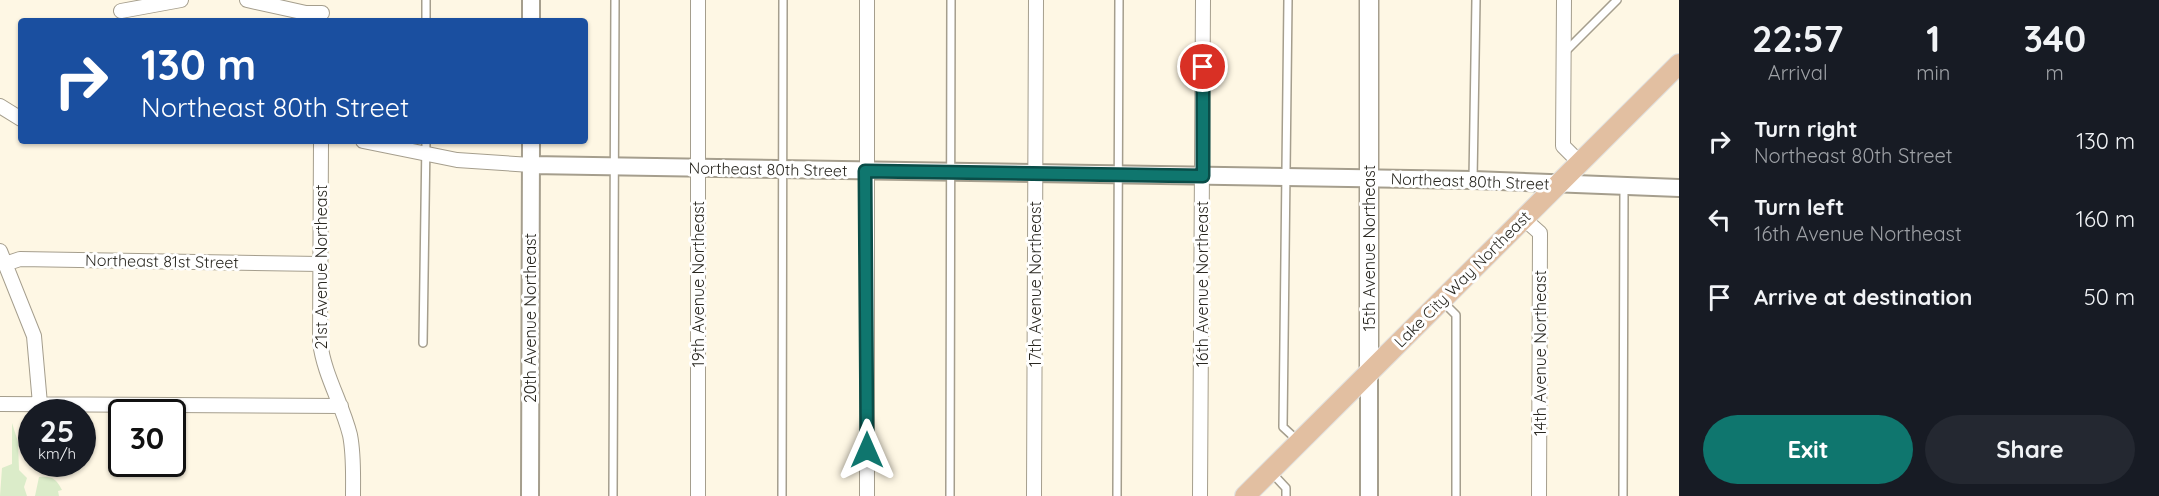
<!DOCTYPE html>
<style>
:root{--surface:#171b24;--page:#242831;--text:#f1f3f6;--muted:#9ea1a6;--accent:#0f766e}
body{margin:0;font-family:Quicksand,sans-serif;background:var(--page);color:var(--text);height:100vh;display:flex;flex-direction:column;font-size:22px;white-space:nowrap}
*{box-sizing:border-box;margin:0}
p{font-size:20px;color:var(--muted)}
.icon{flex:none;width:33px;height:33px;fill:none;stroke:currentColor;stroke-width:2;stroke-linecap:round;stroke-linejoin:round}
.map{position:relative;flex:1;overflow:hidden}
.details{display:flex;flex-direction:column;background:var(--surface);width:480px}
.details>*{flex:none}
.top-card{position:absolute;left:18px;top:18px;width:570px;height:126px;border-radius:6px;box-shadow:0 2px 4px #0004;background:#1a4fa0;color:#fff;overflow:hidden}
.speed{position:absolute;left:18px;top:399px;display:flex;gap:12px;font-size:30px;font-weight:700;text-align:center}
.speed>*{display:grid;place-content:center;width:78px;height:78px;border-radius:50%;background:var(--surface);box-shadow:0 2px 4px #0004;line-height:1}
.speed small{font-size:15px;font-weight:400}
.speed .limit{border:3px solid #111;border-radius:9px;background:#fff;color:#111}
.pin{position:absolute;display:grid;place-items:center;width:51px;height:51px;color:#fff;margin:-26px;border:3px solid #fff;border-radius:50%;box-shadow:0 2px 6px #0007}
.me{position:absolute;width:66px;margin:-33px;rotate:0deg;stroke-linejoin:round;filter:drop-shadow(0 0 4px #0008)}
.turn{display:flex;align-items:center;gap:21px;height:126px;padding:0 24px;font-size:27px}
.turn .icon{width:78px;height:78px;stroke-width:2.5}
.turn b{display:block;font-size:42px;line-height:51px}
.eta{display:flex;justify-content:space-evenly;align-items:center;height:102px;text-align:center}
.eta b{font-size:36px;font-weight:700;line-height:42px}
.button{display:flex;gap:12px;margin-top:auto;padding:12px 24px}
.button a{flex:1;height:69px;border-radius:36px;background:var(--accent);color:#fff;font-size:24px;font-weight:700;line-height:69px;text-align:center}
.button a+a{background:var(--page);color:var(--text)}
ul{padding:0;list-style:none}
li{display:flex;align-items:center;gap:18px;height:78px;padding:0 24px}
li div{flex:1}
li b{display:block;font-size:22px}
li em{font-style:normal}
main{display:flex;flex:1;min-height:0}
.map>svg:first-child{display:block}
</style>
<main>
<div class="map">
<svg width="1679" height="496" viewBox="0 0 1679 496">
<rect width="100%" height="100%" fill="#fef7e4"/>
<path fill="#dbecc9" d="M 12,423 L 18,442 L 19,470 L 27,478 L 24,487 L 27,496 L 0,496 L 2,468 L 12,464 Z
M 39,477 C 53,476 56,479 62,490 L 58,491 L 59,496 L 35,496 Z"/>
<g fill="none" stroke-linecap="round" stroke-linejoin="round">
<g stroke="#a59e8d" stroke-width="10">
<path id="service" d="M 1288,0 L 1283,427 L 1297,440
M 426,21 L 426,0
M 1565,52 L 1617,0
M 1473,180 L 1476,0
M 1443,302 L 1456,315 L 1456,496
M 423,343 L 426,141
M 1271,472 L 1286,488 L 1286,496
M 613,496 L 615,0
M 782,496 L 783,0
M 950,496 L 951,0
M 1117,496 L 1119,0
M 1623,496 L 1624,187"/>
</g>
<g stroke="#a59e8d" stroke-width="16">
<path id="minor" d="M 247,0 L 306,13 L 322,13
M 867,0 L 867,496
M 1564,0 L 1563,146 L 1579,162
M 121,11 L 181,0
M 0,106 L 21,119
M 321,141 L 320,342 C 324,375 342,403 350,435 C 354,455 353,476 353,496
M 363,141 L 457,160 L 531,165
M 1523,218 L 1540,233 L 1539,496
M 0,251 L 34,336 L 40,404
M 5,264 L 20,259 L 320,264
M 0,404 L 341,406
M 698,496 L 698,0
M 1034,496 L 1036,0
M 1200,496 L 1203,0"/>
</g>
<g stroke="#a59e8d" stroke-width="20">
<path id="tertiary" d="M 531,21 L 531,0
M 531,165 L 1473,180 L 1679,188
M 530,496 L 531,141
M 1369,496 L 1369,372"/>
</g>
<g stroke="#a59e8d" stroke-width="21">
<path id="secondary" d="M 1369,0 L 1369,372"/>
</g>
<g stroke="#e1e1e0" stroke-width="22">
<path id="primary" d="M 1245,496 L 1679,64"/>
</g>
<use href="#service" stroke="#fff" stroke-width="7"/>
<use href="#minor" stroke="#fff" stroke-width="14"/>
<use href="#tertiary" stroke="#fff" stroke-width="16"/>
<use href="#secondary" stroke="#fff" stroke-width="18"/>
<use href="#primary" stroke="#e2bfa1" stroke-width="20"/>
</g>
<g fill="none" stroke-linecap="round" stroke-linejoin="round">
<g stroke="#0a4d48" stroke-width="15">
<path id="route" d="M 867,450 L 865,171 L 1203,176 L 1203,67"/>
</g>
<use href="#route" stroke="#0f766e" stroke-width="10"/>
</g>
<g text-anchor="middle" stroke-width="6" stroke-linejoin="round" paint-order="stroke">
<g font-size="16" fill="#292720" stroke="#fff">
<text transform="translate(768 169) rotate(1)" y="6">Northeast 80th Street</text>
<text transform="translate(1470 181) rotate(2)" y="6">Northeast 80th Street</text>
<text transform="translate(1369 248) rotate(-90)" y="6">15th Avenue Northeast</text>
<text transform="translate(162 261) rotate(1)" y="6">Northeast 81st Street</text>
<text transform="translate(321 267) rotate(-90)" y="6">21st Avenue Northeast</text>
<text transform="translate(1462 279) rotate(-45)" y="6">Lake City Way Northeast</text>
<text transform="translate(698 284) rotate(-90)" y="6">19th Avenue Northeast</text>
<text transform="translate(1035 284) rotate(-90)" y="6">17th Avenue Northeast</text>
<text transform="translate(1202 284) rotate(-90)" y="6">16th Avenue Northeast</text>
<text transform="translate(530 318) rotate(-90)" y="6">20th Avenue Northeast</text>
<text transform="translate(1540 353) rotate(-90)" y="6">14th Avenue Northeast</text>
</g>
</g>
</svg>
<div class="speed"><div>25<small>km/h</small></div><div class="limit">30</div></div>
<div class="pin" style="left:1203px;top:67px;background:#d93025"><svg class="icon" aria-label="arrive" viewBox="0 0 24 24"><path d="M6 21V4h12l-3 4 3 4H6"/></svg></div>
<svg class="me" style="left:867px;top:450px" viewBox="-20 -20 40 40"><path d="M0-17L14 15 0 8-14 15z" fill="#0f766e" stroke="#fff" stroke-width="4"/></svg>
<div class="top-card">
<div class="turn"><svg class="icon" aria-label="right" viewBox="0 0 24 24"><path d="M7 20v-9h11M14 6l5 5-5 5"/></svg><div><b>130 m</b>Northeast 80th Street</div></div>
</div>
</div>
<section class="details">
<div class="eta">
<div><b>22:57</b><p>Arrival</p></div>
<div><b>1</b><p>min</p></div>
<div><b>340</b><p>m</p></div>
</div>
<ul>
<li><svg class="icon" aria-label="right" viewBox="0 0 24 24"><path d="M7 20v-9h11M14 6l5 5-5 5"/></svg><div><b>Turn right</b><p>Northeast 80th Street</p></div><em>130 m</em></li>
<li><svg class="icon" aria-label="left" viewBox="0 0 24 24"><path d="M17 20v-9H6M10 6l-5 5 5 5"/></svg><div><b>Turn left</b><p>16th Avenue Northeast</p></div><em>160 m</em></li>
<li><svg class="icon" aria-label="arrive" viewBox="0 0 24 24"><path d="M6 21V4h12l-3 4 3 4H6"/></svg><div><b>Arrive at destination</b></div><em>50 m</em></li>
</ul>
<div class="button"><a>Exit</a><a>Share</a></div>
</section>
</main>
